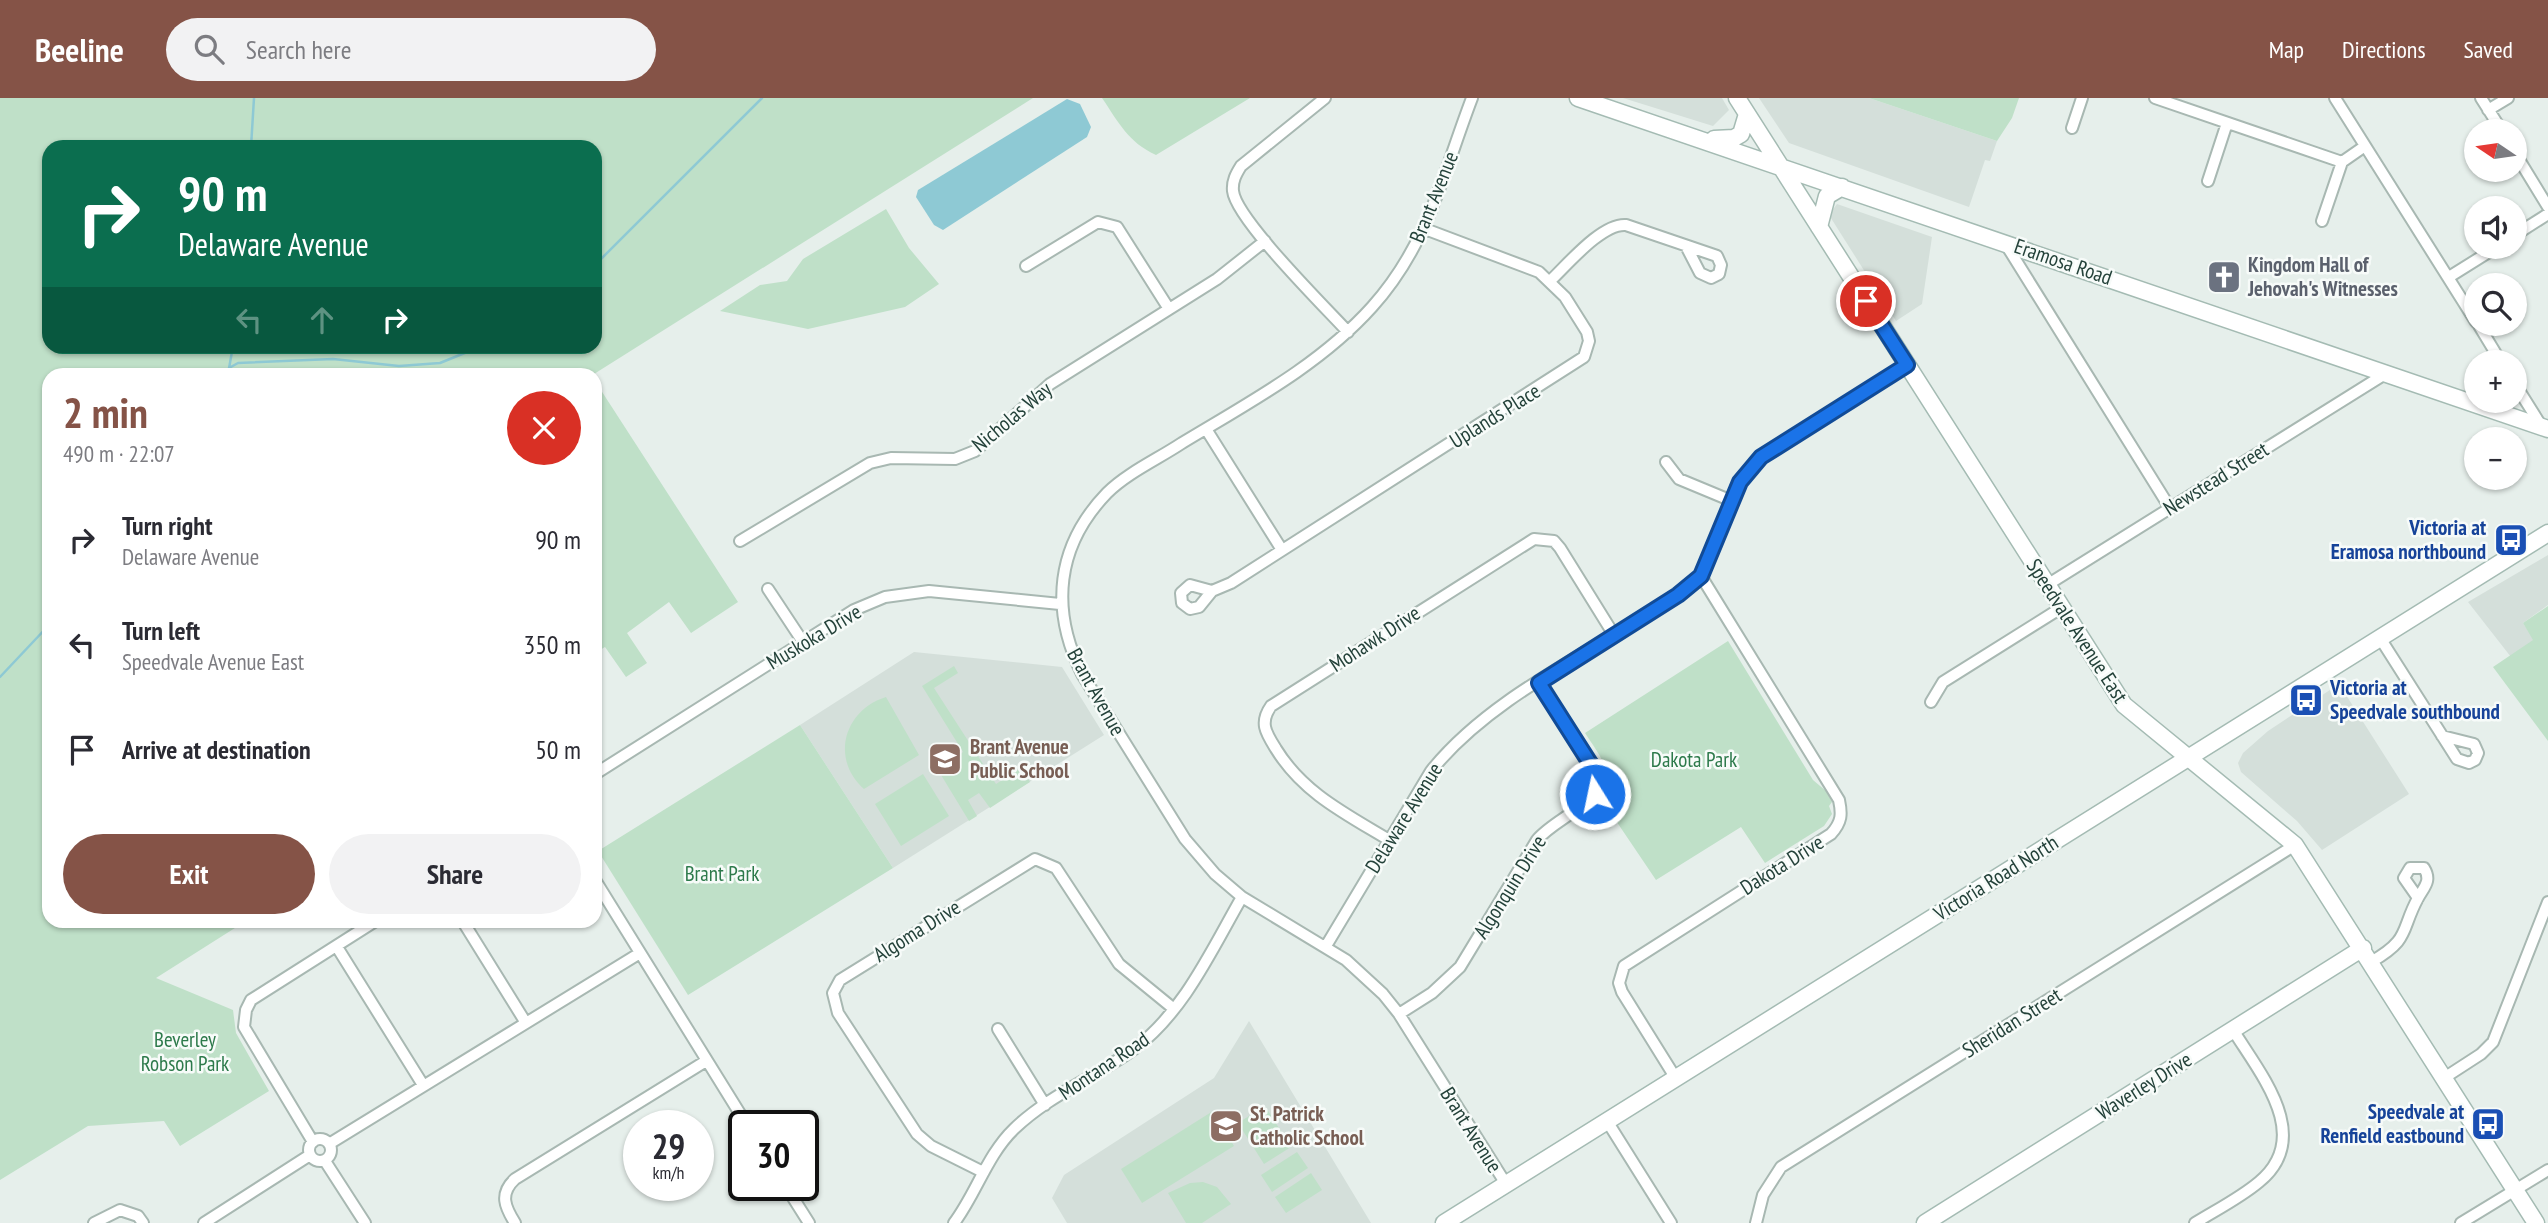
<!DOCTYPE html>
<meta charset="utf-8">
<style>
:root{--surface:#fff;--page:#f2f2f3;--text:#2b2b33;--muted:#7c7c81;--accent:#855347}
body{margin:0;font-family:"PT Sans Narrow",sans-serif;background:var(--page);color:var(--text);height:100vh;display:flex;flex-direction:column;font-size:26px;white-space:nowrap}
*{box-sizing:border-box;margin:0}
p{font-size:23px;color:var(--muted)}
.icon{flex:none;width:38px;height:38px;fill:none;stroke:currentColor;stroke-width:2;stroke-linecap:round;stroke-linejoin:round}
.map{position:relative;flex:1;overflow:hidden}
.side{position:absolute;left:42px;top:270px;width:560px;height:560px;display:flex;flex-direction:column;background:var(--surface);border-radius:21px;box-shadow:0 2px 5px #0004}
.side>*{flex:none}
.top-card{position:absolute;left:42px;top:42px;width:560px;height:214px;border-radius:21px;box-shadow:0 2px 5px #0004;background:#0b6e4f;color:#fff;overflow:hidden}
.needle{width:46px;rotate:283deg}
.fabs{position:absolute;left:2464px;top:21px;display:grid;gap:14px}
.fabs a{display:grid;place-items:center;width:63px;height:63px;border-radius:50%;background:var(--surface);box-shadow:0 2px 5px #0004;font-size:35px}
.speed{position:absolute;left:623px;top:1012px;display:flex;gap:14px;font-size:35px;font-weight:700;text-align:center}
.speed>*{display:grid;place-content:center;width:91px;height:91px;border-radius:50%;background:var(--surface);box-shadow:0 2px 5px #0004;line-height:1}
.speed small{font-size:18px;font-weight:400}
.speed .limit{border:4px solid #111;border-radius:10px;background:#fff;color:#111}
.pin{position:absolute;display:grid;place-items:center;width:60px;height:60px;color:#fff;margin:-30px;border:4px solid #fff;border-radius:50%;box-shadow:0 2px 7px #0007}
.me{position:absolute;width:77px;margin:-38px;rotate:350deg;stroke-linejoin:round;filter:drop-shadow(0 0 5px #0008)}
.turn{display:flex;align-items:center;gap:24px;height:147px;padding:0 21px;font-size:32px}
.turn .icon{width:91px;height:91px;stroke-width:2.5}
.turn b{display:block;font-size:49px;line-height:60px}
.lanes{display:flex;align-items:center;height:66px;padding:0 21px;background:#0003;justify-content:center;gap:35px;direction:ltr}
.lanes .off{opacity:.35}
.round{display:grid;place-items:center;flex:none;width:74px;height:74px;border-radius:37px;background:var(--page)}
.overview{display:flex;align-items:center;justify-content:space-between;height:119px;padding:0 21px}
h1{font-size:42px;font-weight:600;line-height:52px;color:var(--accent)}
.action{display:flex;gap:14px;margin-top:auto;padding:14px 21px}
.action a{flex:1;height:80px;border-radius:42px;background:var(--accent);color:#fff;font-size:28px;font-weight:600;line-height:80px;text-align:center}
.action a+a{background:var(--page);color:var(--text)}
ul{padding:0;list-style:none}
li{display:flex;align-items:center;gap:21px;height:105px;padding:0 21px}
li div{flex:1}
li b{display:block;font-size:26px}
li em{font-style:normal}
header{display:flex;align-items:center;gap:42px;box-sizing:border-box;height:98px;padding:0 35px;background:var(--accent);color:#fff}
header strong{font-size:33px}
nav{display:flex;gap:38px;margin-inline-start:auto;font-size:24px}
.search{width:490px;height:63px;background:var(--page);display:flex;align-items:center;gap:18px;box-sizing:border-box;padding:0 24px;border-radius:38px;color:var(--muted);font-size:26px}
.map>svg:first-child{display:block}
</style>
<header>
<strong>Beeline</strong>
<div class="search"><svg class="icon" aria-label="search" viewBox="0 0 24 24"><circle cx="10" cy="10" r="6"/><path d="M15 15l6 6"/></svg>Search here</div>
<nav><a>Map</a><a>Directions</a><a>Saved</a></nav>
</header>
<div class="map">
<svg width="2548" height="1125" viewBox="0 0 2548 1125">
<rect width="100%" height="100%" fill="#e6efeb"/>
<path fill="#d4dfda" d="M 1623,0 L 1722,0 L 1729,12 L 1713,28 Z
M 1759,0 L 1869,0 L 1997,43 L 1990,63 L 1985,62 L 1969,109 L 1789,45 Z
M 1837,106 L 1932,139 L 1922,206 L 1896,223 L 1829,117 Z
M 2548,457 L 2548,507 L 2523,525 L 2534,542 L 2511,559 L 2468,504 Z
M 914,554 L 1062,569 L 1104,637 L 893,770 L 800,627 Z
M 2339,586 L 2409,696 L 2322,752 L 2297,723 L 2241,674 L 2238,665 L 2243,655 L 2268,633 Z
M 1249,923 L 1371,1125 L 1067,1125 L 1052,1100 L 1064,1077 L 1214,980 Z"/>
<path fill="#bfe0c8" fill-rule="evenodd" d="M 0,0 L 1033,0 L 594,276 L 49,276 L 49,822 L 246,823 L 156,880 L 233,912 L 236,935 L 269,993 L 180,1048 L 164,1023 L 88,1028 L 0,1082 ZM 49,49 L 595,49 L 595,248 L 49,248 Z
M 1102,0 L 1250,0 L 1156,57 C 1128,44 1119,25 1102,0 Z
M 1869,0 L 2019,0 L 2012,20 L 1997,43 Z
M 886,111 L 909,150 L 939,186 L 905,209 L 808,231 L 720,213 L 760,187 L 787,183 L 803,161 Z
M 595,283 L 738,504 L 691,535 L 669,504 L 627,535 L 647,565 L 626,579 L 605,549 L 595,555 Z
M 2548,508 L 2548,643 L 2493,569 L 2533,542 L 2523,525 Z
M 1728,543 L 1813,682 L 1826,693 L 1832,704 L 1829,708 L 1832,716 L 1824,728 L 1765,765 L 1741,729 L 1656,782 L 1604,705 C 1616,676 1600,658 1585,635 Z
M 954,568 L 958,575 L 934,590 L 996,686 L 1021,670 L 1030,684 L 990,710 L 979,695 L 968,702 L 977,718 L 969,723 L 938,672 L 963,654 L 922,588 Z
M 886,599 L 919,657 L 864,691 C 830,661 844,612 886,599 Z
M 800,627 L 893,770 L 688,897 L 598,753 Z
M 923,676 L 949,718 L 901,748 L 875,706 Z
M 1265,1008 L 1291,1049 L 1264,1066 L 1238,1025 Z
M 1213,1013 L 1234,1048 L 1142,1105 L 1121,1071 Z
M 1297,1054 L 1308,1070 L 1272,1094 L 1261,1077 Z
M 1311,1075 L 1322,1092 L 1286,1115 L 1275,1099 Z
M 1203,1084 L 1217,1089 L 1231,1106 L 1202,1125 L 1186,1125 L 1168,1095 L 1190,1085 Z"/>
<path fill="#8ec9d4" d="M 1067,1 L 1080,6 L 1091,29 L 1087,39 L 943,132 L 934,127 L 916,99 L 918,92 Z"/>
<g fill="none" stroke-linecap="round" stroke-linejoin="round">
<path stroke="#8ec9d4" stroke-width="2.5" d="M 251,49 L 254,0
M 595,167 L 762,0
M 229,270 L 238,265 L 333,261 L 399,268 L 440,265 L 482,248
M 228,276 L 233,248
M 0,579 L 49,527"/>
<g stroke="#a8b8b2" stroke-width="14">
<path id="street" d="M 1325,0 L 1241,68 C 1236,76 1232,83 1233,93 C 1236,121 1325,209 1348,234
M 1472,0 C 1443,76 1428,147 1372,209 C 1320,267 1248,305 1182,345 C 1158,361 1127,375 1107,395 C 1056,448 1050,511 1082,576 L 1185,741 L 1215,776 L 1242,799 L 1346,862 L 1383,896 L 1399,916 L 1506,1086
M 2155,0 L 2342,64
M 2335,0 L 2476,224
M 2481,0 L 2502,33
M 2488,12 L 2508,0
M 2072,30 L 2082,0
M 2515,55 L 2548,109
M 2342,64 L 2365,48
M 2208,83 L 2227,25
M 2322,123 L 2342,64
M 2515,137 L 2548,116
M 2005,145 L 2170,410
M 1026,168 L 1098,124 L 1117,129 L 1169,211
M 2449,179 L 2497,149
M 1550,183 C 1568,166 1602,125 1626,127 L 1717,158 L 1721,167 L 1719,176 L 1711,180 L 1700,175 L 1686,148
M 2478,226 L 2501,264
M 2515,286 L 2542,329
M 1206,331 L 1282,452
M 1666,364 L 1679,381 L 1732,403
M 740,443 L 870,365 L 891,360 L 955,361 L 975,353 L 1050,286 L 1217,181 L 1265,143
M 2047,487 L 2385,276
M 768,491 L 803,544
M 1212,493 L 1190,487 L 1181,495 L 1182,505 L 1190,511 L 1199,509 L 1212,493 L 1231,485 L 1584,259 L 1589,243 L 1587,234 L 1565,199 L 1539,174 L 1425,131
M 2380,540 L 2457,661 L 2469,665 L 2475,662 L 2478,655 L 2474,646 L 2442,638
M 1931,604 L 1943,584 L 2061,510
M 595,676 L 854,512 L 885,499 L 929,493 L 1060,506
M 1389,742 C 1346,716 1303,695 1276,651 C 1266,635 1259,625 1271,608 L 1534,441 L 1554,443 L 1560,450 L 1614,537
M 595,782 L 747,1027
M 462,822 L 526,925
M 1326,848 L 1431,673 C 1495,593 1607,548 1691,488 L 1701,478 L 1740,384 L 1761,359 L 1907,267
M 337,849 L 423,987
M 2371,864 C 2411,841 2400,833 2418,800 C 2424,789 2432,783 2424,770 L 2410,770 L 2404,780 L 2418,800
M 1399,916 L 1432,895 L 1460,869 L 1537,742 C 1557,718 1605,706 1595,673 L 1539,585
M 998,931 L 1045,1007
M 1675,979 L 1622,894 L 1619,885 L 1624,868 L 1831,736 C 1842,724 1842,716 1839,702 L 1701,478
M 2444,980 L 2481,956 L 2493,944 L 2548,804
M 1607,1023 L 1671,1125
M309 1052a11 11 0 1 1 22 0a11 11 0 1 1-22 0Z
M 313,1044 L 244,929 L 246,912 L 251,902 L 377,822
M 329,1046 L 640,855
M 325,1063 L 365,1125
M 983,1074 L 931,1048 L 917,1036 L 838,915 L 833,895 L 840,882 L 1035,761 L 1056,770 L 1119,866 L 1174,911
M 785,1087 L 809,1125
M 94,1125 L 120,1112 L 138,1118 L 143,1125
M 204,1125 L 310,1057
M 515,1125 C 505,1109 499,1096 515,1081 L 706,963
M 954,1125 C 976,1096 987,1057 1014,1031 C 1049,997 1096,979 1134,951 C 1184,914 1212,851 1242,799
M 1756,1125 L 1763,1097 L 1781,1069 L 2295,747
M 2195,1125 C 2216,1112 2240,1100 2259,1084 C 2314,1039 2261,977 2233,932
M 2461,1125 L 2548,1072"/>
</g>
<g stroke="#a4bbb3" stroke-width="19">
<path id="secondary" d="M 1578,0 L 2548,331
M 1737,0 L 2124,607 L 2295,747 L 2536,1125
M 1714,41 L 1734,40 L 1741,36 L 1747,16
M 1819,129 L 1827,98 L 1842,89
M 1444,1125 L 2548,435
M 1925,1125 L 2363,850"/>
</g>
<use href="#street" stroke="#fff" stroke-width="10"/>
<use href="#secondary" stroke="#fff" stroke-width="16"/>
</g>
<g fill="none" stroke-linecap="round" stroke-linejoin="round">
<g stroke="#114b97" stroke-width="18">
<path id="route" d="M 1595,696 L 1598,685 L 1595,673 L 1539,585 L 1678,497 L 1701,478 L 1740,384 L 1761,359 L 1907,267 L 1866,203"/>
</g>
<use href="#route" stroke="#1a73e8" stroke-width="12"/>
</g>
<defs>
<g id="church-square" transform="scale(1.75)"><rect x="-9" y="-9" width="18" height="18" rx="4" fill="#6b7280" stroke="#f7fbf9"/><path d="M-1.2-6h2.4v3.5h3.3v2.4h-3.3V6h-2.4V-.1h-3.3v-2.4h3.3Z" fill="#fff"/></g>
<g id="bus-square" transform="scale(1.75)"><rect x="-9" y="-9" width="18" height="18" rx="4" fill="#1a4fb4" stroke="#f7fbf9"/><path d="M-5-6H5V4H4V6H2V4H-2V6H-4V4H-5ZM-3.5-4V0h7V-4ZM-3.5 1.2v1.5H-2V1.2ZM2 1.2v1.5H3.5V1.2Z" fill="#fff"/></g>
<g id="school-square" transform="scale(1.75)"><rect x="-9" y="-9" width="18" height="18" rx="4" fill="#8d6e63" stroke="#f7fbf9"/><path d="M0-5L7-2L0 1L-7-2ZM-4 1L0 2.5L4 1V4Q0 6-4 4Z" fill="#fff"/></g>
</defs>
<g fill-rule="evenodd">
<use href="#church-square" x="2224" y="179"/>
<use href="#bus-square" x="2511" y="442"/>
<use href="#bus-square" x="2306" y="602"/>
<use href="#school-square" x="945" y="661"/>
<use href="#bus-square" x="2488" y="1026"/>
<use href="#school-square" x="1226" y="1028"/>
</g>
<g text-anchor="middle" stroke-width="5" stroke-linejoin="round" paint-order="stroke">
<g font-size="21" fill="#24423a" stroke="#f7fbf9">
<text transform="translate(1434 99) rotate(-68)" y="7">Brant Avenue</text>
<text transform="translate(2063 164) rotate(19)" y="7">Eramosa Road</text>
<text transform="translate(1495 318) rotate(-32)" y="7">Uplands Place</text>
<text transform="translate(1012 319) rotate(-40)" y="7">Nicholas Way</text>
<text transform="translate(2216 381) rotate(-32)" y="7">Newstead Street</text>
<text transform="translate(2077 533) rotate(57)" y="7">Speedvale Avenue East</text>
<text transform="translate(814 539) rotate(-31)" y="7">Muskoka Drive</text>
<text transform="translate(1375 541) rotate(-33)" y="7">Mohawk Drive</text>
<text transform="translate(1096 594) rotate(61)" y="7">Brant Avenue</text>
<text transform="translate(1404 720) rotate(-58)" y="7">Delaware Avenue</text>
<text transform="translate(1782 767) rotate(-32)" y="7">Dakota Drive</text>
<text transform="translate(1996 780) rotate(-32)" y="7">Victoria Road North</text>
<text transform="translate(1510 789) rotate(-58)" y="7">Algonquin Drive</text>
<text transform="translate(917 833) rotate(-32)" y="7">Algoma Drive</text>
<text transform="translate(2012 925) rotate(-32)" y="7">Sheridan Street</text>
<text transform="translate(1104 968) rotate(-34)" y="7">Montana Road</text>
<text transform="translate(2144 988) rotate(-32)" y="7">Waverley Drive</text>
<text transform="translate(1471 1032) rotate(58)" y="7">Brant Avenue</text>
</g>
<g font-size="21" font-weight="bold" fill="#5b616d" stroke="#f7fbf9" text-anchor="start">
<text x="2248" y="174">Kingdom Hall of<tspan x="2248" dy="24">Jehovah's Witnesses</tspan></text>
</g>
<g font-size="21" font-weight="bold" fill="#164399" stroke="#f7fbf9" text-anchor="end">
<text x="2486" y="437">Victoria at<tspan x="2486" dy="24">Eramosa northbound</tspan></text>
<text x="2330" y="597" text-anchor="start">Victoria at<tspan x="2330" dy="24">Speedvale southbound</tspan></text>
<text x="2464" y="1021">Speedvale at<tspan x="2464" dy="24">Renfield eastbound</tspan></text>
</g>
<g font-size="21" font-weight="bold" fill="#785e54" stroke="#f7fbf9" text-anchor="start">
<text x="970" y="656">Brant Avenue<tspan x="970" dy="24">Public School</tspan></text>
<text x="1250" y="1023">St. Patrick<tspan x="1250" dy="24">Catholic School</tspan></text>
</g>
<g font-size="21" fill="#2d7a4b" stroke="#f7fbf9">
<text x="1694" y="669">Dakota Park</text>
<text x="722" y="783">Brant Park</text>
<text x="185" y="949">Beverley<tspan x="185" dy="24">Robson Park</tspan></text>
</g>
</g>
</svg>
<div class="fabs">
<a><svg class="needle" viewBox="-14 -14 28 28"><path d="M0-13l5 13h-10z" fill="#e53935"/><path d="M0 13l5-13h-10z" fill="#7c7c81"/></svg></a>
<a><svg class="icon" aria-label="sound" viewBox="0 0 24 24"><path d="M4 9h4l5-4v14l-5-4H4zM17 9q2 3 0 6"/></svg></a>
<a><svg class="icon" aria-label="search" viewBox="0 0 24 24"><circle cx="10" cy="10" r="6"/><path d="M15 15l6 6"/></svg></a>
<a>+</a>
<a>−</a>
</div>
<div class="speed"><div>29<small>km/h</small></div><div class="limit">30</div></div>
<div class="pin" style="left:1866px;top:203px;background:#d93025"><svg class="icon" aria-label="arrive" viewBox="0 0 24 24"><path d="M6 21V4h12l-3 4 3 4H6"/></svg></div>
<svg class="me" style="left:1595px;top:696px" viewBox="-20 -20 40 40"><circle r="17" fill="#1a73e8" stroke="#fff" stroke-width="3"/><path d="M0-11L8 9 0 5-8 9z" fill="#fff"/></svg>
<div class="top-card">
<div class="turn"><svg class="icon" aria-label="right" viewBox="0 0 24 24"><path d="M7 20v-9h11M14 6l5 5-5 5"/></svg><div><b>90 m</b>Delaware Avenue</div></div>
<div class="lanes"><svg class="icon off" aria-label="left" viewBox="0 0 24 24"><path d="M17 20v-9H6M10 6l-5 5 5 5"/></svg><svg class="icon off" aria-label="ahead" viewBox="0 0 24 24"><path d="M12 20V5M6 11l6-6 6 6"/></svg><svg class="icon" aria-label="right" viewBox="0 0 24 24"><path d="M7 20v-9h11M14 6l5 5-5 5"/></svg></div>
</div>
<section class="side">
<div class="overview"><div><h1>2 min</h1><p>490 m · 22:07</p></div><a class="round" style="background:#d93025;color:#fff"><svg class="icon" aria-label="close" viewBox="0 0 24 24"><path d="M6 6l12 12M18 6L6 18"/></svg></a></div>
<ul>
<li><svg class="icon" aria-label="right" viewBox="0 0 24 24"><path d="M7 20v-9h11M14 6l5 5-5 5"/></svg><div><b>Turn right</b><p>Delaware Avenue</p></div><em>90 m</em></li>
<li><svg class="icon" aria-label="left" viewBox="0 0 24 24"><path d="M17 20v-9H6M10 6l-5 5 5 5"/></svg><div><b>Turn left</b><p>Speedvale Avenue East</p></div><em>350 m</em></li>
<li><svg class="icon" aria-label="arrive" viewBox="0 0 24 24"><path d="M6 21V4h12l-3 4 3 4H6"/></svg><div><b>Arrive at destination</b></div><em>50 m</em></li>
</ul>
<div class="action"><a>Exit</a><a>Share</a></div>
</section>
</div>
